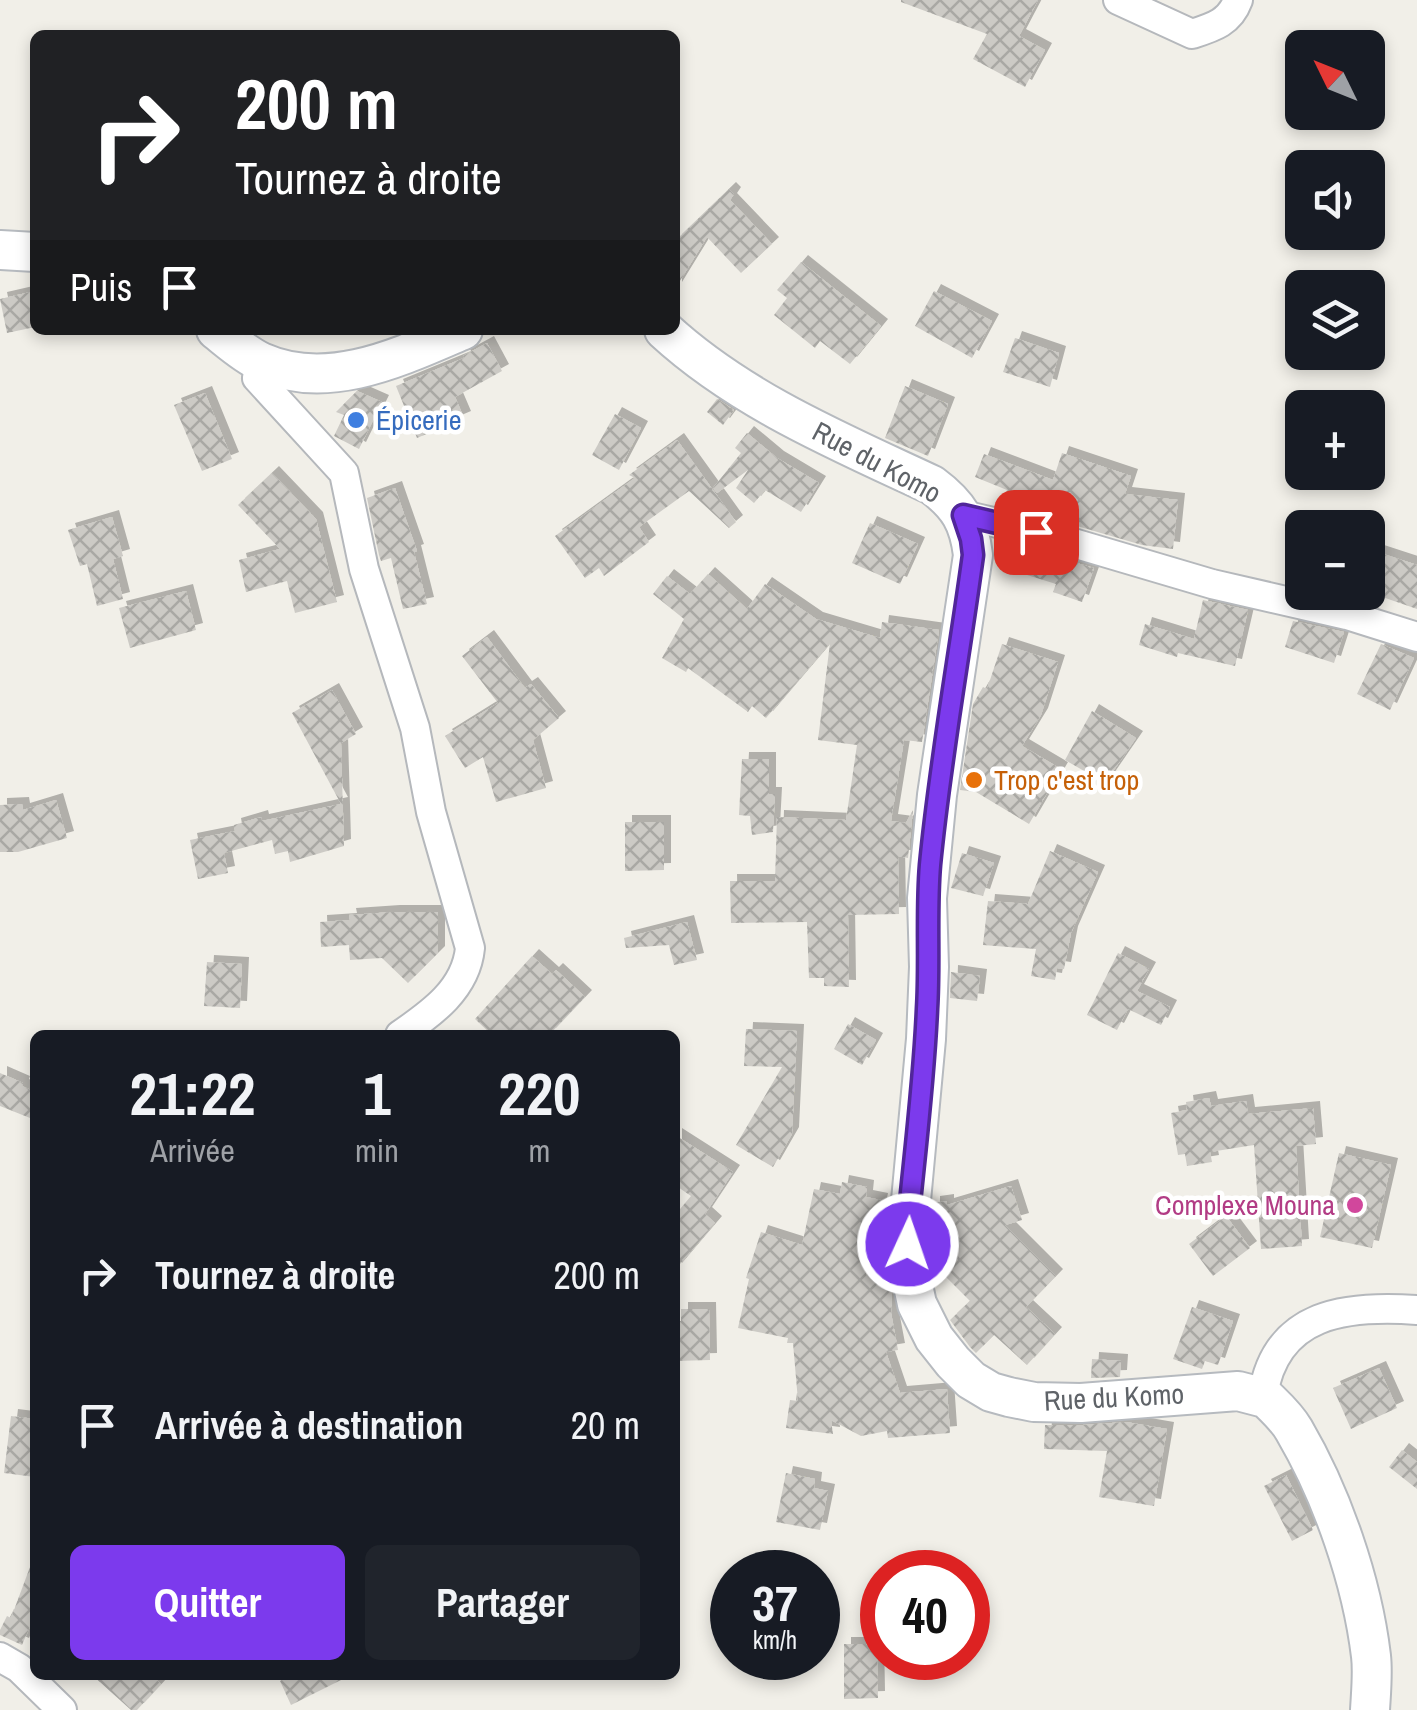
<!DOCTYPE html>
<html lang="fr">
<meta charset="utf-8">
<style>
:root{--surface:#171b24;--page:#20242c;--text:#f1f3f6;--muted:#9ea1a6;--accent:#7c3aed}
body{margin:0;font-family:"Archivo Narrow",sans-serif;background:var(--page);color:var(--text);height:100vh;display:flex;flex-direction:column;font-size:38px;white-space:nowrap}
*{box-sizing:border-box;margin:0}
p{font-size:32px;color:var(--muted)}
.icon{flex:none;width:55px;height:55px;fill:none;stroke:currentColor;stroke-width:2;stroke-linecap:round;stroke-linejoin:round}
.map{position:relative;flex:1;overflow:hidden}
.drawer{position:absolute;left:30px;top:1030px;width:650px;height:650px;display:flex;flex-direction:column;background:var(--surface);border-radius:15px;box-shadow:0 5px 15px #0003}
.drawer>*{flex:none}
.guide{position:absolute;left:30px;top:30px;width:650px;height:305px;border-radius:15px;box-shadow:0 5px 15px #0003;background:#202124;color:#fff;overflow:hidden}
.needle{width:65px;rotate:313deg}
.fabs{position:absolute;left:1285px;top:30px;display:grid;gap:20px}
.fabs a{display:grid;place-items:center;width:100px;height:100px;border-radius:15px;background:var(--surface);box-shadow:0 5px 15px #0003;font-size:50px}
.speed{position:absolute;left:710px;top:1550px;display:flex;gap:20px;font-size:50px;font-weight:700;text-align:center}
.speed>*{display:grid;place-content:center;width:130px;height:130px;border-radius:50%;background:var(--surface);box-shadow:0 5px 15px #0003;line-height:1}
.speed small{font-size:25px;font-weight:400}
.speed .limit{border:15px solid #d22;background:#fff;color:#111}
.pin{position:absolute;display:grid;place-items:center;width:85px;height:85px;color:#fff;margin:-42px;border-radius:20px;box-shadow:0 5px 15px #0006}
.me{position:absolute;width:110px;margin:-55px;rotate:3deg;stroke-linejoin:round;filter:drop-shadow(0 0 8px #0008)}
.turn{display:flex;align-items:center;gap:35px;height:210px;padding:0 40px;font-size:45px}
.turn .icon{width:130px;height:130px;stroke-width:2.5}
.turn b{display:block;font-size:70px;line-height:85px}
.then{display:flex;align-items:center;height:95px;padding:0 40px;background:#0003;gap:20px;font-size:38px}
.eta{display:flex;justify-content:space-evenly;align-items:center;height:170px;text-align:center}
.eta b{font-size:60px;font-weight:700;line-height:70px}
.button{display:flex;gap:20px;margin-top:auto;padding:20px 40px}
.button a{flex:1;height:115px;border-radius:15px;background:var(--accent);color:#fff;font-size:40px;font-weight:700;line-height:115px;text-align:center}
.button a+a{background:var(--page);color:var(--text)}
ul{padding:0;list-style:none}
li{display:flex;align-items:center;gap:30px;height:150px;padding:0 40px}
li div{flex:1}
li b{display:block;font-size:38px}
li em{font-style:normal}
.map>svg:first-child{display:block}
</style>
<div class="map">
<svg width="1417" height="1710" viewBox="0 0 1417 1710">
<defs>
<pattern id="building-cross-hatch" width="8" height="8" patternUnits="userSpaceOnUse" patternTransform="scale(2.5)"><rect width="8" height="8" fill="#cccac5"/><path d="M0 0l8 8M0 8l8-8" fill="none" stroke="#a9a8a4"/></pattern>
<filter id="shadow"><feDropShadow dx="7" dy="-7" stdDeviation="0" flood-color="#0004"/></filter>
</defs>
<rect width="100%" height="100%" fill="#f1efe8"/>
<path fill="url(#building-cross-hatch)" filter="url(#shadow)" d="M 901,0 L 1038,0 L 1019,36 L 1045,50 L 1025,87 L 973,59 L 987,34 L 901,2 Z
M 729,189 L 734,194 L 730,200 L 772,244 L 741,273 L 707,237 L 675,289 L 675,241 Z
M 801,262 L 881,326 L 850,364 L 820,341 L 815,348 L 774,315 L 787,298 L 777,290 Z
M 35,291 L 35,327 L 7,333 L 0,299 Z
M 934,291 L 992,321 L 972,358 L 915,326 Z
M 1015,338 L 1059,353 L 1050,387 L 1003,372 Z
M 487,343 L 502,371 L 455,397 L 464,418 L 417,438 L 396,386 L 464,358 L 463,356 Z
M 905,386 L 948,404 L 928,456 L 885,438 Z
M 357,391 L 382,402 L 359,449 L 334,436 L 344,415 L 336,412 Z
M 205,393 L 232,459 L 202,471 L 174,405 Z
M 717,399 L 734,410 L 723,425 L 707,412 Z
M 615,414 L 641,428 L 619,470 L 592,455 Z
M 747,433 L 777,458 L 819,483 L 801,512 L 765,490 L 754,503 L 736,488 L 748,470 L 717,493 L 713,488 L 741,453 L 735,448 Z
M 677,440 L 736,522 L 729,528 L 689,491 L 639,527 L 649,542 L 604,576 L 599,568 L 585,578 L 555,536 L 635,478 L 629,475 Z
M 1062,453 L 1131,476 L 1125,494 L 1178,500 L 1173,549 L 1142,545 L 1029,512 L 1030,510 L 1020,507 L 1021,505 L 1004,498 L 1007,490 L 975,477 L 984,454 L 1053,480 Z
M 272,473 L 316,519 L 337,602 L 295,613 L 287,581 L 246,592 L 239,560 L 280,549 L 238,505 Z
M 395,488 L 417,551 L 414,552 L 427,604 L 403,609 L 391,558 L 381,561 L 379,555 L 367,498 Z
M 112,517 L 123,556 L 113,559 L 123,599 L 97,606 L 87,564 L 80,566 L 68,530 Z
M 870,523 L 918,544 L 900,584 L 852,563 Z
M 1018,546 L 1094,568 L 1082,602 L 1053,592 L 1056,584 L 1011,570 Z
M 1368,549 L 1417,565 L 1417,609 L 1368,592 Z
M 708,574 L 747,609 L 765,584 L 816,619 L 880,638 L 882,622 L 939,630 L 922,742 L 904,740 L 891,821 L 906,823 L 913,810 L 908,858 L 898,856 L 899,914 L 848,915 L 849,987 L 824,986 L 824,978 L 809,978 L 807,922 L 731,923 L 730,881 L 775,881 L 777,817 L 846,820 L 857,745 L 818,740 L 830,643 L 766,718 L 752,706 L 748,712 L 688,668 L 686,672 L 662,658 L 684,619 L 653,594 L 667,576 L 690,594 Z
M 186,591 L 196,630 L 130,648 L 119,608 Z
M 1203,600 L 1248,610 L 1235,666 L 1178,653 L 1177,657 L 1139,645 L 1145,624 L 1194,639 Z
M 1293,621 L 1344,632 L 1334,663 L 1285,647 Z
M 487,637 L 525,688 L 531,684 L 559,718 L 533,740 L 546,788 L 496,802 L 483,757 L 465,768 L 445,736 L 498,703 L 462,656 Z
M 1002,644 L 1058,662 L 1041,715 L 1022,746 L 1061,769 L 1029,824 L 976,792 L 960,790 L 973,704 L 983,687 L 987,689 Z
M 1381,644 L 1414,658 L 1390,710 L 1357,694 Z
M 332,690 L 356,734 L 341,743 L 344,846 L 290,862 L 288,851 L 275,854 L 272,840 L 224,853 L 228,873 L 198,879 L 190,840 L 235,831 L 234,825 L 261,817 L 262,821 L 341,804 L 292,713 Z
M 1092,711 L 1136,738 L 1105,783 L 1065,760 Z
M 742,759 L 769,759 L 769,794 L 775,794 L 773,832 L 752,835 L 750,816 L 739,815 Z
M 56,800 L 67,838 L 18,852 L 0,852 L 0,805 L 22,804 L 23,810 Z
M 625,822 L 664,822 L 664,870 L 625,871 Z
M 1050,851 L 1098,872 L 1071,933 L 1064,969 L 1057,968 L 1055,980 L 1031,976 L 1036,949 L 983,945 L 988,901 L 1028,904 Z
M 962,853 L 994,863 L 983,896 L 951,888 Z
M 393,912 L 438,912 L 438,953 L 408,983 L 382,958 L 350,960 L 349,945 L 321,947 L 320,922 L 350,920 L 349,915 Z
M 687,922 L 697,960 L 674,965 L 669,945 L 626,948 L 624,938 Z
M 1118,953 L 1149,969 L 1137,991 L 1170,1007 L 1161,1025 L 1128,1009 L 1117,1030 L 1087,1015 Z
M 532,956 L 552,974 L 556,970 L 585,997 L 549,1035 L 492,1035 L 475,1019 Z
M 207,962 L 242,964 L 240,1008 L 204,1006 Z
M 951,972 L 980,976 L 977,1001 L 950,998 Z
M 848,1024 L 876,1040 L 862,1065 L 834,1049 Z
M 746,1029 L 797,1031 L 792,1134 L 773,1167 L 736,1145 L 782,1067 L 744,1066 Z
M 0,1073 L 23,1083 L 22,1086 L 35,1092 L 35,1120 L 0,1106 Z
M 1209,1098 L 1211,1106 L 1246,1101 L 1248,1114 L 1313,1108 L 1316,1144 L 1296,1146 L 1302,1246 L 1261,1249 L 1254,1145 L 1210,1152 L 1212,1162 L 1187,1166 L 1185,1154 L 1178,1155 L 1171,1113 L 1187,1110 L 1186,1102 Z
M 675,1135 L 733,1172 L 705,1214 L 715,1223 L 675,1270 L 675,1215 L 691,1196 L 675,1185 Z
M 1339,1153 L 1391,1165 L 1372,1248 L 1320,1237 Z
M 842,1182 L 867,1187 L 866,1197 L 881,1200 L 866,1275 L 888,1277 L 892,1296 L 891,1313 L 898,1350 L 886,1352 L 900,1393 L 947,1389 L 950,1433 L 888,1438 L 887,1431 L 861,1436 L 831,1420 L 833,1434 L 786,1428 L 790,1400 L 798,1401 L 793,1343 L 787,1343 L 788,1338 L 738,1328 L 749,1279 L 746,1278 L 761,1232 L 802,1245 L 814,1189 L 840,1194 Z
M 1011,1186 L 1022,1220 L 1005,1225 L 1056,1276 L 1026,1307 L 1055,1334 L 1027,1365 L 994,1335 L 976,1353 L 970,1347 L 950,1320 L 970,1301 L 932,1263 L 933,1203 L 947,1201 L 947,1205 Z
M 1226,1216 L 1250,1248 L 1213,1276 L 1189,1244 Z
M 1192,1307 L 1233,1321 L 1218,1365 L 1205,1361 L 1202,1369 L 1173,1359 Z
M 681,1309 L 709,1309 L 710,1360 L 675,1361 L 675,1321 L 681,1321 Z
M 1092,1359 L 1121,1361 L 1120,1377 L 1091,1378 Z
M 1379,1368 L 1397,1408 L 1351,1429 L 1333,1388 Z
M 11,1416 L 35,1419 L 35,1477 L 4,1473 Z
M 1126,1422 L 1167,1429 L 1154,1506 L 1099,1497 L 1107,1451 L 1044,1449 L 1045,1425 L 1083,1425 Z
M 1402,1450 L 1417,1462 L 1417,1489 L 1389,1467 Z
M 786,1473 L 815,1479 L 814,1488 L 828,1491 L 820,1530 L 776,1522 Z
M 1286,1475 L 1313,1530 L 1292,1541 L 1264,1486 Z
M 33,1559 L 35,1560 L 35,1615 L 22,1645 L 0,1635 L 0,1630 L 7,1616 L 11,1618 Z
M 844,1644 L 877,1644 L 878,1698 L 844,1699 Z
M 92,1675 L 151,1675 L 161,1684 L 137,1710 L 131,1710 Z
M 291,1675 L 351,1675 L 291,1705 L 280,1681 Z"/>
<g fill="none" stroke-linecap="round" stroke-linejoin="round">
<g stroke="#b5b8bc" stroke-width="32">
<path id="street" d="M 1118,0 L 1192,34 C 1214,27 1230,22 1238,0
M 261,362 L 257,378 L 344,473 L 364,569 L 415,728 L 431,812 L 470,948 C 466,989 432,1013 400,1035
M 963,515 L 1036,532 L 1212,584 L 1347,615 L 1417,637
M 1263,1395 C 1276,1312 1347,1305 1417,1310
M 0,1657 L 19,1668 L 62,1710"/>
</g>
<g stroke="#b6babf" stroke-width="42">
<path id="secondary" d="M 0,250 L 35,252
M 216,330 C 230,341 244,354 261,362 C 328,392 400,357 463,330
M 664,330 C 740,400 840,442 932,485 C 959,505 969,522 973,555 L 937,795 L 927,898 L 929,967 L 926,1039 L 909,1222 L 909,1267 L 917,1304 L 934,1338 L 953,1362 L 971,1380 L 991,1392 L 1009,1397 L 1034,1402 L 1081,1403 L 1238,1391 L 1261,1397 L 1263,1395 C 1274,1406 1286,1416 1294,1430 C 1332,1495 1362,1581 1371,1656 C 1373,1673 1371,1692 1370,1710"/>
</g>
<use href="#street" stroke="#fff" stroke-width="28"/>
<use href="#secondary" stroke="#fff" stroke-width="38"/>
</g>
<g fill="none" stroke-linecap="round" stroke-linejoin="round">
<g stroke="#51269a" stroke-width="25">
<path id="route" d="M 908,1244 L 908,1222 C 915,1151 924,1080 927,1009 C 930,961 926,913 930,865 C 940,761 959,658 973,555 L 971,539 L 963,515 L 1036,532"/>
</g>
<use href="#route" stroke="#7c3aed" stroke-width="18"/>
</g>
<circle fill="#3f7fe0" stroke="#fff" stroke-width="4" cx="356" cy="420" r="10"/>
<circle fill="#e8710a" stroke="#fff" stroke-width="4" cx="974" cy="780" r="10"/>
<circle fill="#d1479c" stroke="#fff" stroke-width="4" cx="1355" cy="1205" r="10"/>
<g text-anchor="middle" stroke-width="9" stroke-linejoin="round" paint-order="stroke">
<g font-size="28" fill="#366cbe" stroke="#fff" text-anchor="start">
<text x="376" y="430">Épicerie</text>
</g>
<g font-size="28" fill="#5f6368" stroke="#fff">
<text transform="translate(877 462) rotate(28)" y="10">Rue du Komo</text>
<text transform="translate(1114 1397) rotate(-3)" y="10">Rue du Komo</text>
</g>
<g font-size="28" fill="#c56008" stroke="#fff" text-anchor="start">
<text x="994" y="790">Trop c'est trop</text>
</g>
<g font-size="28" fill="#b23c85" stroke="#fff" text-anchor="end">
<text x="1335" y="1215">Complexe Mouna</text>
</g>
</g>
</svg>
<div class="fabs">
<a><svg class="needle" viewBox="-14 -14 28 28"><path d="M0-13l5 13h-10z" fill="#e53935"/><path d="M0 13l5-13h-10z" fill="#9ea1a6"/></svg></a>
<a><svg class="icon" aria-label="sound" viewBox="0 0 24 24"><path d="M4 9h4l5-4v14l-5-4H4zM17 9q2 3 0 6"/></svg></a>
<a><svg class="icon" aria-label="layers" viewBox="0 0 24 24"><path d="M12 4l9 5-9 5-9-5zM3 14l9 5 9-5"/></svg></a>
<a>+</a>
<a>−</a>
</div>
<div class="speed"><div>37<small>km/h</small></div><div class="limit">40</div></div>
<div class="pin" style="left:1036px;top:532px;background:#d93025"><svg class="icon" aria-label="arrive" viewBox="0 0 24 24"><path d="M6 21V4h12l-3 4 3 4H6"/></svg></div>
<svg class="me" style="left:908px;top:1244px" viewBox="-20 -20 40 40"><circle r="17" fill="#7c3aed" stroke="#fff" stroke-width="3"/><path d="M0-11L8 9 0 5-8 9z" fill="#fff"/></svg>
<div class="guide">
<div class="turn"><svg class="icon" aria-label="right" viewBox="0 0 24 24"><path d="M7 20v-9h11M14 6l5 5-5 5"/></svg><div><b>200 m</b>Tournez à droite</div></div>
<div class="then">Puis<svg class="icon" aria-label="arrive" viewBox="0 0 24 24"><path d="M6 21V4h12l-3 4 3 4H6"/></svg></div>
</div>
<section class="drawer">
<div class="eta">
<div><b>21:22</b><p>Arrivée</p></div>
<div><b>1</b><p>min</p></div>
<div><b>220</b><p>m</p></div>
</div>
<ul>
<li><svg class="icon" aria-label="right" viewBox="0 0 24 24"><path d="M7 20v-9h11M14 6l5 5-5 5"/></svg><div><b>Tournez à droite</b></div><em>200 m</em></li>
<li><svg class="icon" aria-label="arrive" viewBox="0 0 24 24"><path d="M6 21V4h12l-3 4 3 4H6"/></svg><div><b>Arrivée à destination</b></div><em>20 m</em></li>
</ul>
<div class="button"><a>Quitter</a><a>Partager</a></div>
</section>
</div>
